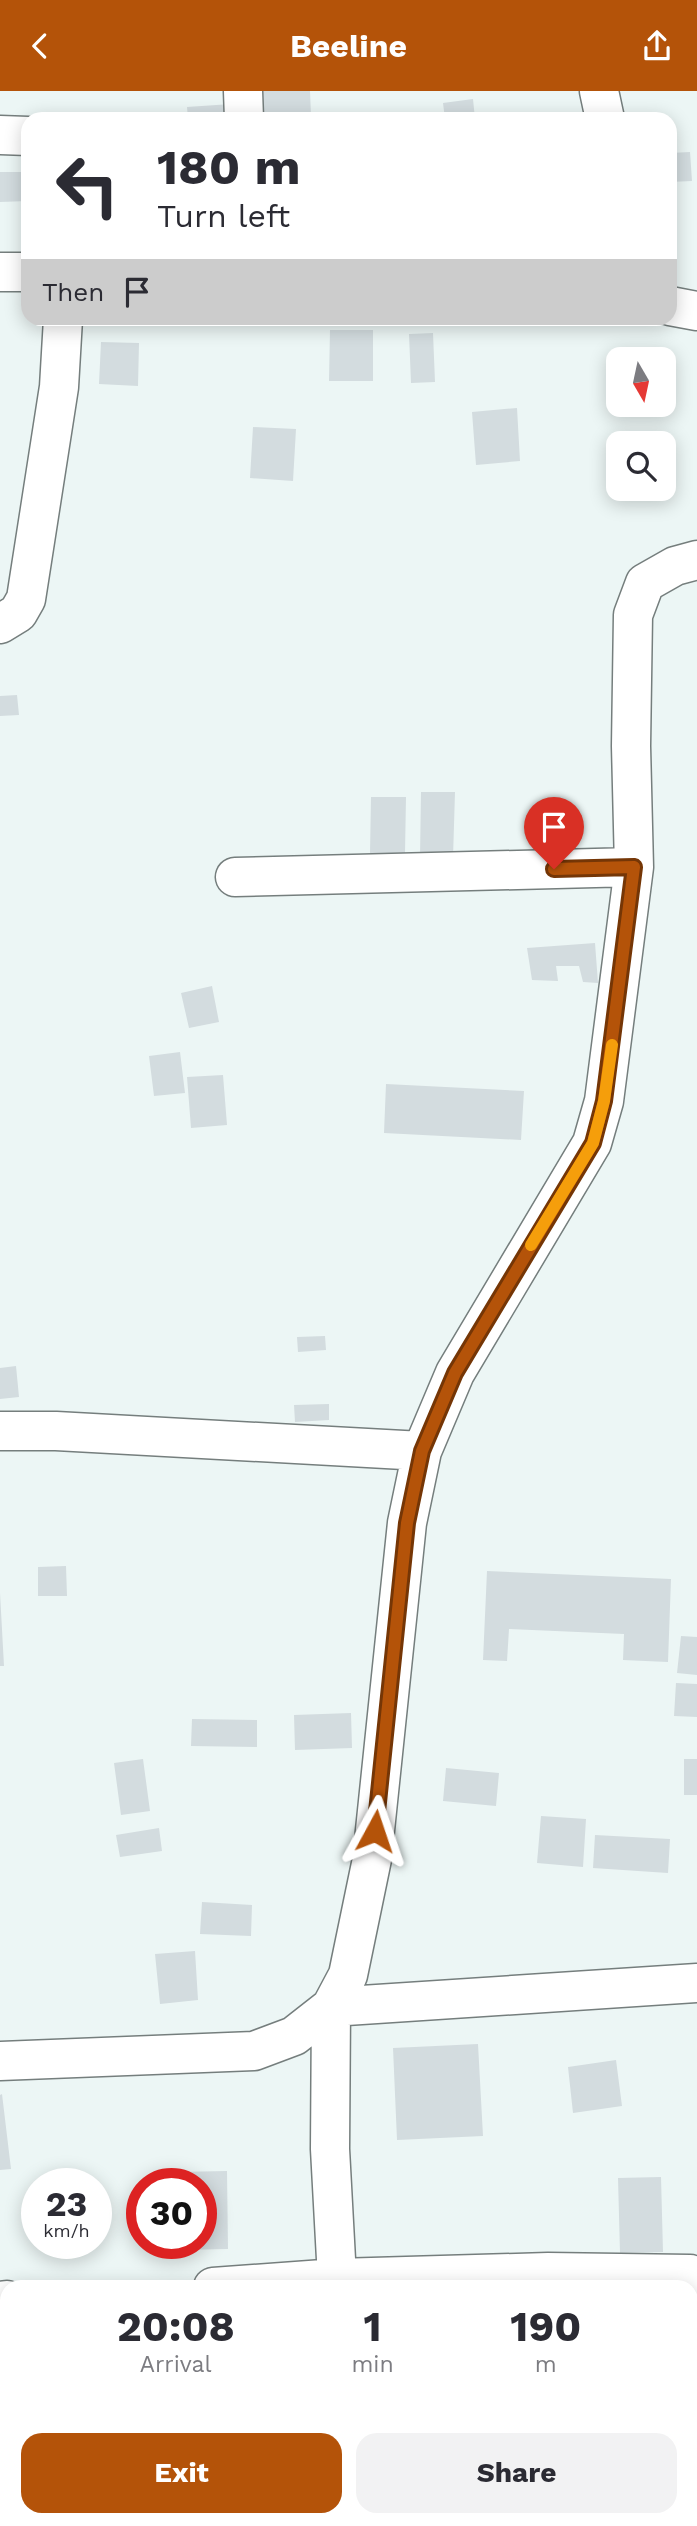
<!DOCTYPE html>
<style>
:root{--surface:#fff;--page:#f2f2f3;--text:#2b2b33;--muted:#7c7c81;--accent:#b45309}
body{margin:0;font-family:"Work Sans",sans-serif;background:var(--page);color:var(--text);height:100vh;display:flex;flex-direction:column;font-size:26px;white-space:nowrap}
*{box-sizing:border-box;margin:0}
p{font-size:23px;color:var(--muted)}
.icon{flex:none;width:38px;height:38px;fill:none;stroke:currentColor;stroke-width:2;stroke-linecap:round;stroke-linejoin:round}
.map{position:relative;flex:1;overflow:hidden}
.panel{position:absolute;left:0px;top:2189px;width:698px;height:247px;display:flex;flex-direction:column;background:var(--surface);border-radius:21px 21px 0 0;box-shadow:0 4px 18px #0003}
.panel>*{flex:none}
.top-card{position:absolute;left:21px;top:21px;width:656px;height:214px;border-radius:21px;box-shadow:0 4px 18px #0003;background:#fff;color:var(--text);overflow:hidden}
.needle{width:46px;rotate:171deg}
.tools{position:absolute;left:606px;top:256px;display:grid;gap:14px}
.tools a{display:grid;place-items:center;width:70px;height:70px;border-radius:14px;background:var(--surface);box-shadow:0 4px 18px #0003;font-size:35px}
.speed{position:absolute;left:21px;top:2077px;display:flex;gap:14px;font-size:35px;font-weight:700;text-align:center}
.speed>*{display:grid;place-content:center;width:91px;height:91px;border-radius:50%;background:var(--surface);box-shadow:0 4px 18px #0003;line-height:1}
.speed small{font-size:18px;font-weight:400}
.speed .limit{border:10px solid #d22;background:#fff;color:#111}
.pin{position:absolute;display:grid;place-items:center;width:60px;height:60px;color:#fff;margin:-72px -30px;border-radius:50% 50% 50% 0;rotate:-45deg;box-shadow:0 0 7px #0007}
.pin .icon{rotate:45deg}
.me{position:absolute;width:77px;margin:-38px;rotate:5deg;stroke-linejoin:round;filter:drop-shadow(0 0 5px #0008)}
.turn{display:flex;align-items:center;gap:24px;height:147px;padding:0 21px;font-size:32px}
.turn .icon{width:91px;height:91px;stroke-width:2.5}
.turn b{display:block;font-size:49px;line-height:60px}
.then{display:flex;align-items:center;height:66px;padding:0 21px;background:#0003;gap:14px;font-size:26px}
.eta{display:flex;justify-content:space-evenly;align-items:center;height:119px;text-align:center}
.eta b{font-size:42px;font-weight:700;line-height:49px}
.cta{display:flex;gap:14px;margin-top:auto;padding:14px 21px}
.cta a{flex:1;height:80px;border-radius:21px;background:var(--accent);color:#fff;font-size:28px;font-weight:700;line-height:80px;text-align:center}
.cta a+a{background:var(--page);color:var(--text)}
header{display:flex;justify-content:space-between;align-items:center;height:91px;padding:0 21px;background:var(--accent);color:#fff;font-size:32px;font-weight:700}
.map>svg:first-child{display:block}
</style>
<header><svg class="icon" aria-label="back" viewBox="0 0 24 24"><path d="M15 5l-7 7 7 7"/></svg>Beeline<svg class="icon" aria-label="share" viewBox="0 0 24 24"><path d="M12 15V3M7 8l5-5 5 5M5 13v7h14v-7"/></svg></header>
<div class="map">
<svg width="697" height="2435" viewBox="0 0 697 2435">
<rect width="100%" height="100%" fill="#ecf6f5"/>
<path fill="#d3dcdf" d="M 257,0 L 310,0 L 311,25 L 258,26 Z
M 473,8 L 475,28 L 445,28 L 443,12 Z
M 231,13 L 232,28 L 188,28 L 187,16 Z
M 21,58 L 28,58 L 28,110 L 0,111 L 0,81 L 21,81 Z
M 690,61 L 692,90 L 670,91 L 670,62 Z
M 330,239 L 373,239 L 373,290 L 329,290 Z
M 433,242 L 435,291 L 411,292 L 409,243 Z
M 101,251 L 139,252 L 138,295 L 99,293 Z
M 517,317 L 520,370 L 476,374 L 472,321 Z
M 253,336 L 296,338 L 293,390 L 250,387 Z
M 17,604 L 19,624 L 0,625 L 0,605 Z
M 421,701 L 455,701 L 453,767 L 420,766 Z
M 371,706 L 406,706 L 405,762 L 370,762 Z
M 595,852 L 598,892 L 583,891 L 579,875 L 556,875 L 558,890 L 532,889 L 527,857 Z
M 212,895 L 219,931 L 189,937 L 181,902 Z
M 180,961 L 185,1002 L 154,1005 L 149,965 Z
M 223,984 L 227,1034 L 191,1037 L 187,986 Z
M 386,993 L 524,1000 L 521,1049 L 384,1042 Z
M 325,1245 L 326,1259 L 298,1261 L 297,1246 Z
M 16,1275 L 19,1306 L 0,1308 L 0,1277 Z
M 329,1313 L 329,1329 L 295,1331 L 294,1314 Z
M 66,1475 L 67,1505 L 38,1505 L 38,1476 Z
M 487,1480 L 671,1488 L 668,1571 L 623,1569 L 624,1543 L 509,1538 L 507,1570 L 483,1569 Z
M 0,1502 L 4,1575 L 0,1575 Z
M 681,1545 L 697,1546 L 697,1584 L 677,1582 Z
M 676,1592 L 697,1593 L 697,1626 L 674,1625 Z
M 351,1622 L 352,1657 L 295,1659 L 294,1624 Z
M 192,1628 L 257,1629 L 257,1656 L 191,1655 Z
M 143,1668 L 150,1720 L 121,1724 L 114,1672 Z
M 684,1668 L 697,1668 L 697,1704 L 684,1704 Z
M 446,1677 L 499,1682 L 496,1715 L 443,1710 Z
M 541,1725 L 586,1728 L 583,1776 L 537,1772 Z
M 159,1737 L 162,1760 L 120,1766 L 116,1744 Z
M 595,1744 L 670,1748 L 668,1782 L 593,1777 Z
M 202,1811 L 252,1814 L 251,1845 L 200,1843 Z
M 195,1860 L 198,1909 L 160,1913 L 155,1863 Z
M 478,1953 L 483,2045 L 397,2049 L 393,1957 Z
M 616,1969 L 622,2015 L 573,2022 L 568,1976 Z
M 2,2003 L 11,2078 L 0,2079 L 0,2004 Z
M 227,2080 L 228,2158 L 178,2159 L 178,2152 L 201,2152 L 201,2093 L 176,2093 L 176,2081 Z
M 661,2086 L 663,2161 L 620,2162 L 618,2087 Z"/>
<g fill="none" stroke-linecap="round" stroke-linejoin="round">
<g stroke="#757e7d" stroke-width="41">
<path id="street" d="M 243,0 L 244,28
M 599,0 L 605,28
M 0,44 L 28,45
M 0,181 L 28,181
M 670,215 L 697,220
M 0,533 L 18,522 L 26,508 L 59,296 L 63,228
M 235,786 L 634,776
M 0,1340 L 56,1340 L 422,1360
M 697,1892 L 331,1916 L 330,2058 L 337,2187 L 548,2181 L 690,2183 L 697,2192
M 0,1970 L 254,1960 L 294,1945 L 331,1916 L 348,1884 L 372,1768 L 407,1432 L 422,1360 L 455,1282 L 592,1052 L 604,1010 L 634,776 L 631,655 L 633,524 L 645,492 L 675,475 L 697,469
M 213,2196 L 337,2187
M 0,2210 L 7,2209"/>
</g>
<use href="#street" stroke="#fff" stroke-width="38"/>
</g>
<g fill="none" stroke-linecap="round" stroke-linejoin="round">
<g stroke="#753606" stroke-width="18">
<path id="route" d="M 375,1740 L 407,1432 L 422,1360 L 455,1282 L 593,1052 L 604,1010 L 634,776 L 554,778"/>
</g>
<use href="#route" stroke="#b45309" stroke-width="12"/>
<path stroke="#f59e0b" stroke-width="12" d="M 531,1154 L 593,1052 L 604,1010 L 612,954"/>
</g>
</svg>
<div class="tools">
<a><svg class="needle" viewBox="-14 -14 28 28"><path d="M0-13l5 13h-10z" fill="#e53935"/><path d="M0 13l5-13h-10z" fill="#7c7c81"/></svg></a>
<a><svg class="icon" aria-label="search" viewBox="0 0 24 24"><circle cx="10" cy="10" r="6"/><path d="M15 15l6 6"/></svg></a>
</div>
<div class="speed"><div>23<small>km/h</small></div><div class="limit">30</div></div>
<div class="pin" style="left:554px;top:778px;background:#d93025"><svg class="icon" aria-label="arrive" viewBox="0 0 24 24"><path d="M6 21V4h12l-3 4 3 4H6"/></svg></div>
<svg class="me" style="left:375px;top:1740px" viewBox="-20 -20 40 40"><path d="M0-17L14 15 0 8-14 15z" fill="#b45309" stroke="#fff" stroke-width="4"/></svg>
<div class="top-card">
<div class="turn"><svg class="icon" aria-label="left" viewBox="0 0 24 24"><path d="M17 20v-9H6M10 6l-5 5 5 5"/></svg><div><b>180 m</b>Turn left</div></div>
<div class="then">Then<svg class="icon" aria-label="arrive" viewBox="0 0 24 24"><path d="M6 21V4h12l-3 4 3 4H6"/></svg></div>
</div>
<section class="panel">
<div class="eta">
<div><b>20:08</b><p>Arrival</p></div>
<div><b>1</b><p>min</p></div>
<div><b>190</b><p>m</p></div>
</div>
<div class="cta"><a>Exit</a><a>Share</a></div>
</section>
</div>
